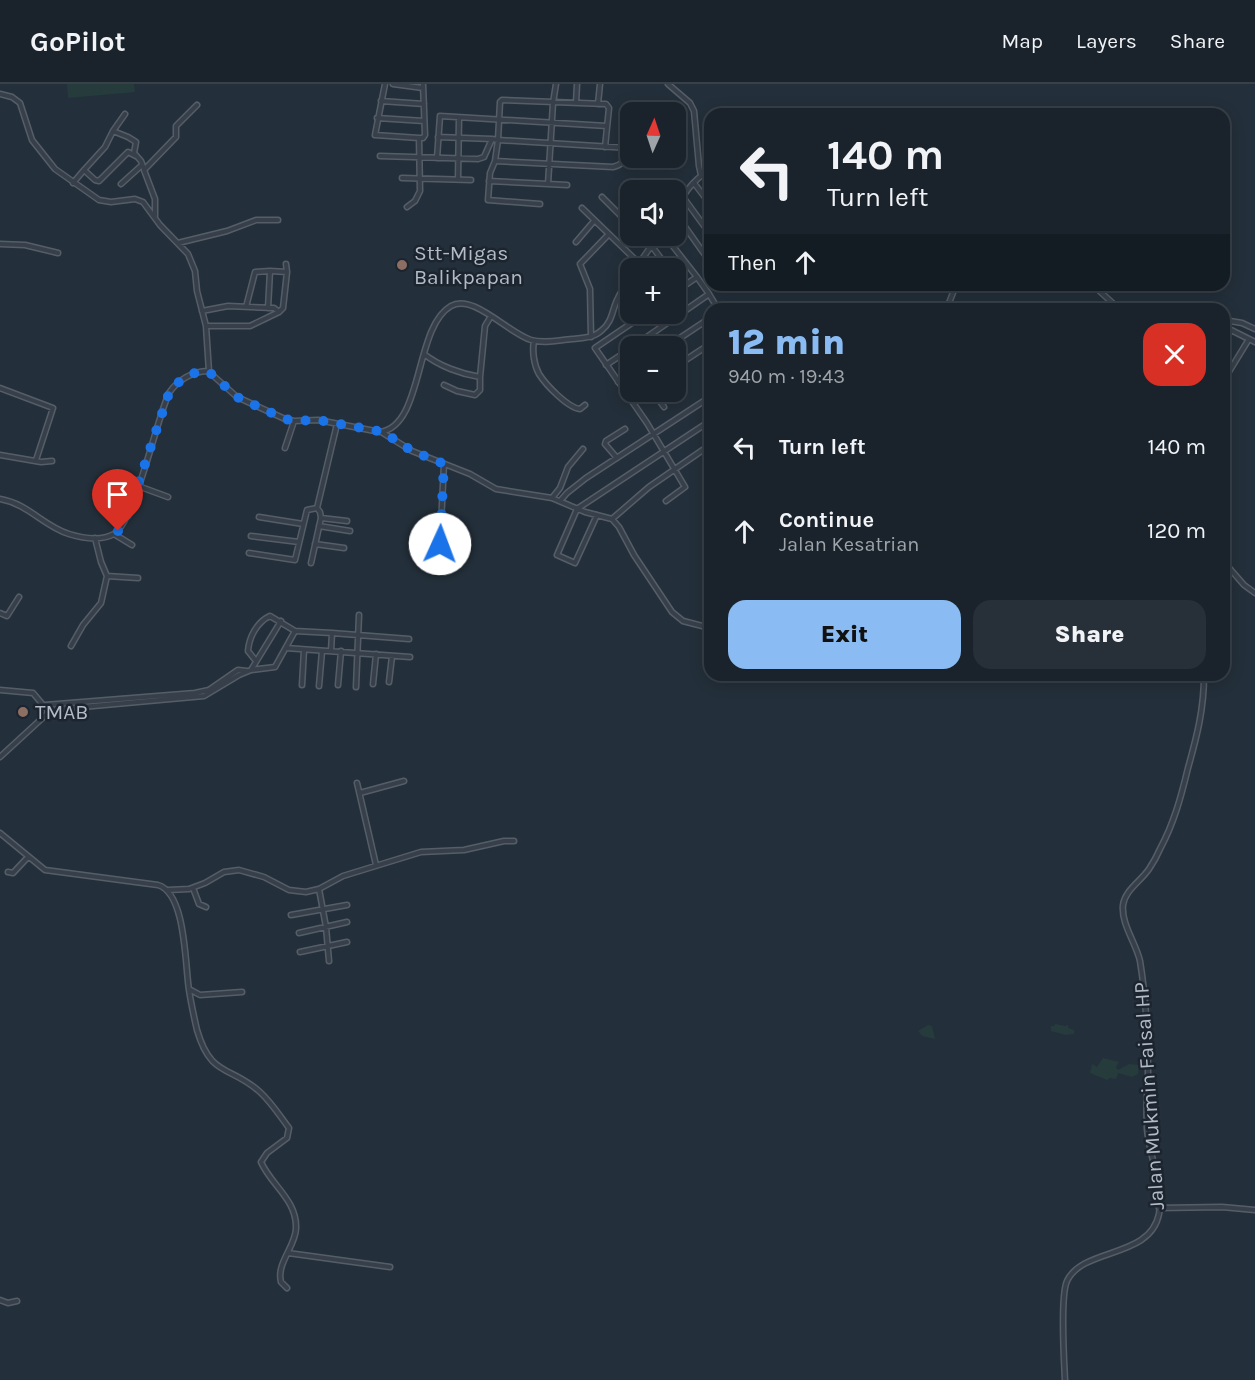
<!DOCTYPE html>
<meta charset="utf-8">
<style>
:root{--surface:#1a232c;--page:#272f38;--text:#f1f3f6;--muted:#9fa4a9;--line:#384048;--accent:#8abcf3}
body{margin:0;font-family:Karla,sans-serif;background:var(--page);color:var(--text);height:100vh;display:flex;flex-direction:column;font-size:22px;white-space:nowrap}
*{box-sizing:border-box;margin:0}
p{font-size:20px;color:var(--muted)}
.icon{flex:none;width:33px;height:33px;fill:none;stroke:currentColor;stroke-width:2;stroke-linecap:round;stroke-linejoin:round}
.map{position:relative;flex:1;overflow:hidden}
.drawer{position:absolute;left:704px;top:219px;width:526px;height:378px;display:flex;flex-direction:column;background:var(--surface);border-radius:18px;box-shadow:0 3px 15px #0003,0 0 0 2px var(--line)}
.drawer>*{flex:none}
.top-card{position:absolute;left:704px;top:24px;width:526px;height:183px;border-radius:18px;box-shadow:0 3px 15px #0003,0 0 0 2px var(--line);background:#1a232c;color:var(--text);overflow:hidden}
.needle{width:39px;rotate:3deg}
.controls{position:absolute;left:620px;top:18px;display:grid;gap:12px}
.controls a{display:grid;place-items:center;width:66px;height:66px;border-radius:12px;background:var(--surface);box-shadow:0 3px 15px #0003,0 0 0 2px var(--line);font-size:30px}
.pin{position:absolute;display:grid;place-items:center;width:51px;height:51px;color:#fff;margin:-62px -26px;border-radius:50% 50% 50% 0;rotate:-45deg;box-shadow:0 0 6px #0007}
.pin .icon{rotate:45deg}
.me{position:absolute;width:66px;margin:-33px;rotate:2deg;stroke-linejoin:round;filter:drop-shadow(0 0 4px #0008)}
.turn{display:flex;align-items:center;gap:21px;height:126px;padding:0 24px;font-size:27px}
.turn .icon{width:78px;height:78px;stroke-width:2.5}
.turn b{display:block;font-size:42px;line-height:51px}
.then{display:flex;align-items:center;height:57px;padding:0 24px;background:#0003;gap:12px;font-size:22px}
.round{display:grid;place-items:center;flex:none;width:63px;height:63px;border-radius:18px;background:var(--page)}
.head{display:flex;align-items:center;justify-content:space-between;height:102px;padding:0 24px}
h1{font-size:36px;font-weight:800;line-height:45px;color:var(--accent)}
.primary-button{display:flex;gap:12px;margin-top:auto;padding:12px 24px}
.primary-button a{flex:1;height:69px;border-radius:18px;background:var(--accent);color:#111;font-size:24px;font-weight:800;line-height:69px;text-align:center}
.primary-button a+a{background:var(--page);color:var(--text)}
ul{padding:0;list-style:none}
li{display:flex;align-items:center;gap:18px;height:84px;padding:0 24px}
li div{flex:1}
li b{display:block;font-size:22px}
li em{font-style:normal}
header{display:flex;align-items:center;gap:36px;box-sizing:border-box;height:84px;padding:0 30px;background:var(--surface);border-bottom:2px solid var(--line)}
header strong{font-size:28px}
nav{display:flex;gap:33px;margin-inline-start:auto;font-size:21px}
.map>svg:first-child{display:block}
</style>
<header>
<strong>GoPilot</strong>
<nav><a>Map</a><a>Layers</a><a>Share</a></nav>
</header>
<div class="map">
<svg width="1255" height="1296" viewBox="0 0 1255 1296">
<rect width="100%" height="100%" fill="#232f3a"/>
<path fill="#263c3c" d="M 67,0 L 134,0 L 135,8 L 68,14 Z
M 1055,940 L 1065,942 L 1068,941 L 1068,944 L 1074,946 L 1074,950 L 1066,951 L 1051,947 L 1051,942 L 1054,942 Z
M 928,941 L 932,942 L 935,955 L 922,952 L 918,947 Z
M 1103,974 L 1119,978 L 1116,983 L 1118,986 L 1129,980 L 1139,981 L 1138,990 L 1132,993 L 1118,989 L 1116,995 L 1110,994 L 1107,996 L 1090,989 L 1092,980 L 1097,983 Z"/>
<g fill="none" stroke-linecap="round" stroke-linejoin="round">
<g stroke="#555e68" stroke-width="7">
<path id="street" d="M 385,0 L 375,51 L 419,54 L 423,54 L 425,51 L 423,0
M 393,0 L 423,4
M 556,0 L 553,19 L 548,100 L 567,101
M 668,0 L 690,19 L 694,27 L 699,82 L 701,91
M 0,10 L 12,13 L 20,19 L 32,56 L 55,85 L 99,116 L 111,118 L 135,115 L 143,118 L 160,141 L 188,170 L 195,187 L 197,207 L 206,242 L 209,288
M 381,17 L 424,20
M 576,19 L 577,0
M 598,20 L 600,0
M 125,30 L 113,47 L 128,53 L 136,58 L 134,69 L 141,77 L 144,85
M 377,34 L 424,37
M 438,53 L 492,55
M 605,63 L 609,24 L 606,20 L 502,16 L 500,18 L 498,56 L 629,64
M 380,72 L 478,75 L 484,73 L 492,55 L 498,56 L 495,77 L 613,83 C 636,78 629,50 629,32
M 437,74 L 440,32 L 607,42
M 495,77 L 490,89 L 488,116 L 540,120
M 84,86 L 105,63 L 113,47
M 402,94 L 471,96
M 458,95 L 459,34
M 489,97 L 548,100
M 73,99 L 84,86 L 95,96 L 99,97 L 128,68 L 136,72
M 694,99 L 710,120
M 121,100 L 142,81
M 602,113 L 630,141
M 683,113 L 710,150
M 407,123 L 415,117 L 420,107 L 419,54
M 582,124 L 644,184
M 676,130 L 710,178
M 676,130 C 680,112 694,95 710,86
M 155,132 L 155,115 L 144,86 L 176,53 L 176,42 L 197,21
M 640,152 L 650,162
M 665,152 L 697,193
M 576,158 L 594,137
M 178,159 L 227,147 L 256,136 L 278,136
M 0,160 L 25,161 L 58,169
M 651,161 L 668,184
M 636,184 L 658,152
M 1093,201 L 1119,225
M 675,208 L 697,193 L 709,210
M 246,223 L 255,188 L 270,187
M 268,224 L 270,187 L 287,188
M 950,225 L 949,219 L 956,201
M 202,227 L 228,222 L 274,224 L 279,228 L 250,242 L 206,242
M 279,228 L 283,224 L 287,188 L 286,180
M 645,230 L 595,264 L 647,339 L 685,403 L 666,417
M 1224,236 L 1242,239 L 1255,245
M 591,253 L 590,205 L 580,180 L 608,151
M 1224,256 L 1231,246 L 1255,258
M 534,257 C 532,267 534,281 539,290 C 546,301 568,324 580,325 L 585,321
M 634,262 L 709,210 L 718,225
M 668,262 L 710,234
M 424,270 C 439,282 461,290 480,293 L 485,242 L 491,232
M 606,281 L 630,265
M 675,283 L 710,260
M 1227,291 L 1249,255
M 618,298 L 630,289
M 444,301 L 457,307 L 475,311 L 480,306 L 480,293
M 0,304 L 53,324 L 36,376
M 653,308 L 664,323
M 629,314 L 638,308
M 383,349 L 412,367 L 470,390 L 496,405 L 552,414 L 585,428 L 612,435 L 619,443 L 634,471 L 672,528 L 683,537 L 710,544
M 285,364 L 294,337
M 0,371 L 41,378 L 52,377
M 617,374 L 605,360 L 606,357 L 625,345
M 122,397 L 140,396
M 138,402 L 168,413
M 552,414 L 560,404 L 568,383 L 583,365
M 0,415 C 29,420 43,442 69,450 C 82,454 101,457 114,450 C 135,437 156,337 169,309 C 177,297 192,287 208,287 L 237,313 L 285,335 L 294,337 L 318,336 L 380,348 C 424,342 414,243 451,222 C 473,209 508,249 531,256 C 545,260 559,256 572,255 C 583,254 594,254 602,246 C 613,237 612,225 618,214 C 621,207 626,201 630,194
M 560,417 L 567,409 L 586,394 L 710,313
M 597,431 L 575,479 L 557,471 L 577,425 L 710,337
M 259,433 L 303,440
M 321,434 L 347,437
M 612,435 L 649,403 L 710,361
M 319,442 L 350,447
M 114,450 L 132,461
M 251,452 L 299,458
M 95,454 L 101,478 L 107,492 L 138,494
M 315,460 L 344,464
M 440,460 L 444,380
M 249,469 L 295,476 L 307,426 L 317,424 L 337,340
M 1224,478 L 1244,501 L 1255,509
M 311,479 L 321,434 L 320,428 L 317,424
M 0,529 L 7,532 L 19,513
M 332,549 L 409,555
M 71,562 L 83,541 L 101,519 L 107,492
M 286,564 L 410,573
M 256,577 L 248,567 C 249,553 257,538 270,532 L 295,547 L 332,549 L 331,567
M 251,586 L 281,537
M 389,598 L 392,572
M 373,600 L 376,570
M 302,601 L 304,566
M 338,601 L 341,567
M 319,602 L 322,567
M 356,603 L 359,531
M 0,606 L 33,609 L 49,628 L 0,673
M 45,621 L 195,609 L 209,606 L 238,586 L 247,587
M 49,626 L 204,612 L 239,591 L 251,586 L 275,583 L 295,547
M 357,699 L 376,781
M 360,709 L 404,697
M 0,749 L 45,786 L 158,801 C 186,809 185,881 189,906 C 191,919 194,933 197,946 C 211,994 230,981 260,1008 C 271,1018 280,1032 289,1044 L 287,1054 L 267,1069 L 261,1078 C 271,1101 297,1116 296,1144 C 296,1162 276,1179 281,1198 L 287,1204
M 8,788 L 13,789 L 28,773
M 193,804 L 199,820 L 206,823
M 319,805 L 326,843 L 329,877
M 168,806 L 189,805 L 205,799 L 224,788 L 239,786 L 264,793 L 289,806 L 306,808 L 319,805 L 343,792 L 421,768 L 464,766 L 504,757 L 514,757
M 291,831 L 347,821
M 299,849 L 347,838
M 300,868 L 347,858
M 189,905 L 200,911 L 242,908
M 1159,1124 L 1222,1123 L 1255,1126
M 288,1169 L 390,1183
M 0,1216 L 8,1219 L 17,1217
M 1065,1296 C 1064,1276 1060,1212 1067,1197 C 1083,1163 1150,1175 1159,1130 C 1164,1102 1149,1072 1147,1045 C 1146,1027 1147,1008 1148,990 C 1148,953 1146,914 1140,877 C 1136,859 1121,840 1123,821 C 1125,806 1141,797 1149,785 C 1153,779 1157,772 1160,765 C 1174,739 1181,713 1188,684 C 1197,652 1204,625 1204,591"/>
</g>
<use href="#street" stroke="#37404a" stroke-width="4"/>
</g>
<g fill="none" stroke-linecap="round" stroke-linejoin="round">
<path stroke="#1a73e8" stroke-width="10" stroke-dasharray="0 18" d="M 118,447 L 129,427 L 169,309 C 177,297 194,285 209,288 L 237,313 L 285,335 L 294,337 L 318,336 L 383,348 L 412,367 L 444,380 L 440,460"/>
</g>
<g fill="#8d6e63" stroke="#1c252f" stroke-width="2">
<circle cx="402" cy="181" r="6"/>
<circle cx="23" cy="628" r="6"/>
</g>
<g text-anchor="middle" stroke-width="5" stroke-linejoin="round" paint-order="stroke">
<g font-size="21" fill="#b2bbc6" stroke="#1c252f" text-anchor="start">
<text x="414" y="176">Stt-Migas<tspan x="414" dy="24">Balikpapan</tspan></text>
<text x="35" y="635">TMAB</text>
</g>
<g font-size="21" fill="#b2bbc6" stroke="#1c252f">
<text transform="translate(1149 1012) rotate(-94)" y="7">Jalan Mukmin Faisal HP</text>
</g>
</g>
</svg>
<div class="controls">
<a><svg class="needle" viewBox="-14 -14 28 28"><path d="M0-13l5 13h-10z" fill="#e53935"/><path d="M0 13l5-13h-10z" fill="#9fa4a9"/></svg></a>
<a><svg class="icon" aria-label="sound" viewBox="0 0 24 24"><path d="M4 9h4l5-4v14l-5-4H4zM17 9q2 3 0 6"/></svg></a>
<a>+</a>
<a>−</a>
</div>
<div class="pin" style="left:118px;top:447px;background:#d93025"><svg class="icon" aria-label="arrive" viewBox="0 0 24 24"><path d="M6 21V4h12l-3 4 3 4H6"/></svg></div>
<svg class="me" style="left:440px;top:460px" viewBox="-20 -20 40 40"><circle r="19" fill="#fff"/><path d="M0-13L10 11 0 6-10 11z" fill="#1a73e8"/></svg>
<div class="top-card">
<div class="turn"><svg class="icon" aria-label="left" viewBox="0 0 24 24"><path d="M17 20v-9H6M10 6l-5 5 5 5"/></svg><div><b>140 m</b>Turn left</div></div>
<div class="then">Then<svg class="icon" aria-label="ahead" viewBox="0 0 24 24"><path d="M12 20V5M6 11l6-6 6 6"/></svg></div>
</div>
<section class="drawer">
<div class="head"><div><h1>12 min</h1><p>940 m · 19:43</p></div><a class="round" style="background:#d93025;color:#fff"><svg class="icon" aria-label="close" viewBox="0 0 24 24"><path d="M6 6l12 12M18 6L6 18"/></svg></a></div>
<ul>
<li><svg class="icon" aria-label="left" viewBox="0 0 24 24"><path d="M17 20v-9H6M10 6l-5 5 5 5"/></svg><div><b>Turn left</b></div><em>140 m</em></li>
<li><svg class="icon" aria-label="ahead" viewBox="0 0 24 24"><path d="M12 20V5M6 11l6-6 6 6"/></svg><div><b>Continue</b><p>Jalan Kesatrian</p></div><em>120 m</em></li>
</ul>
<div class="primary-button"><a>Exit</a><a>Share</a></div>
</section>
</div>
